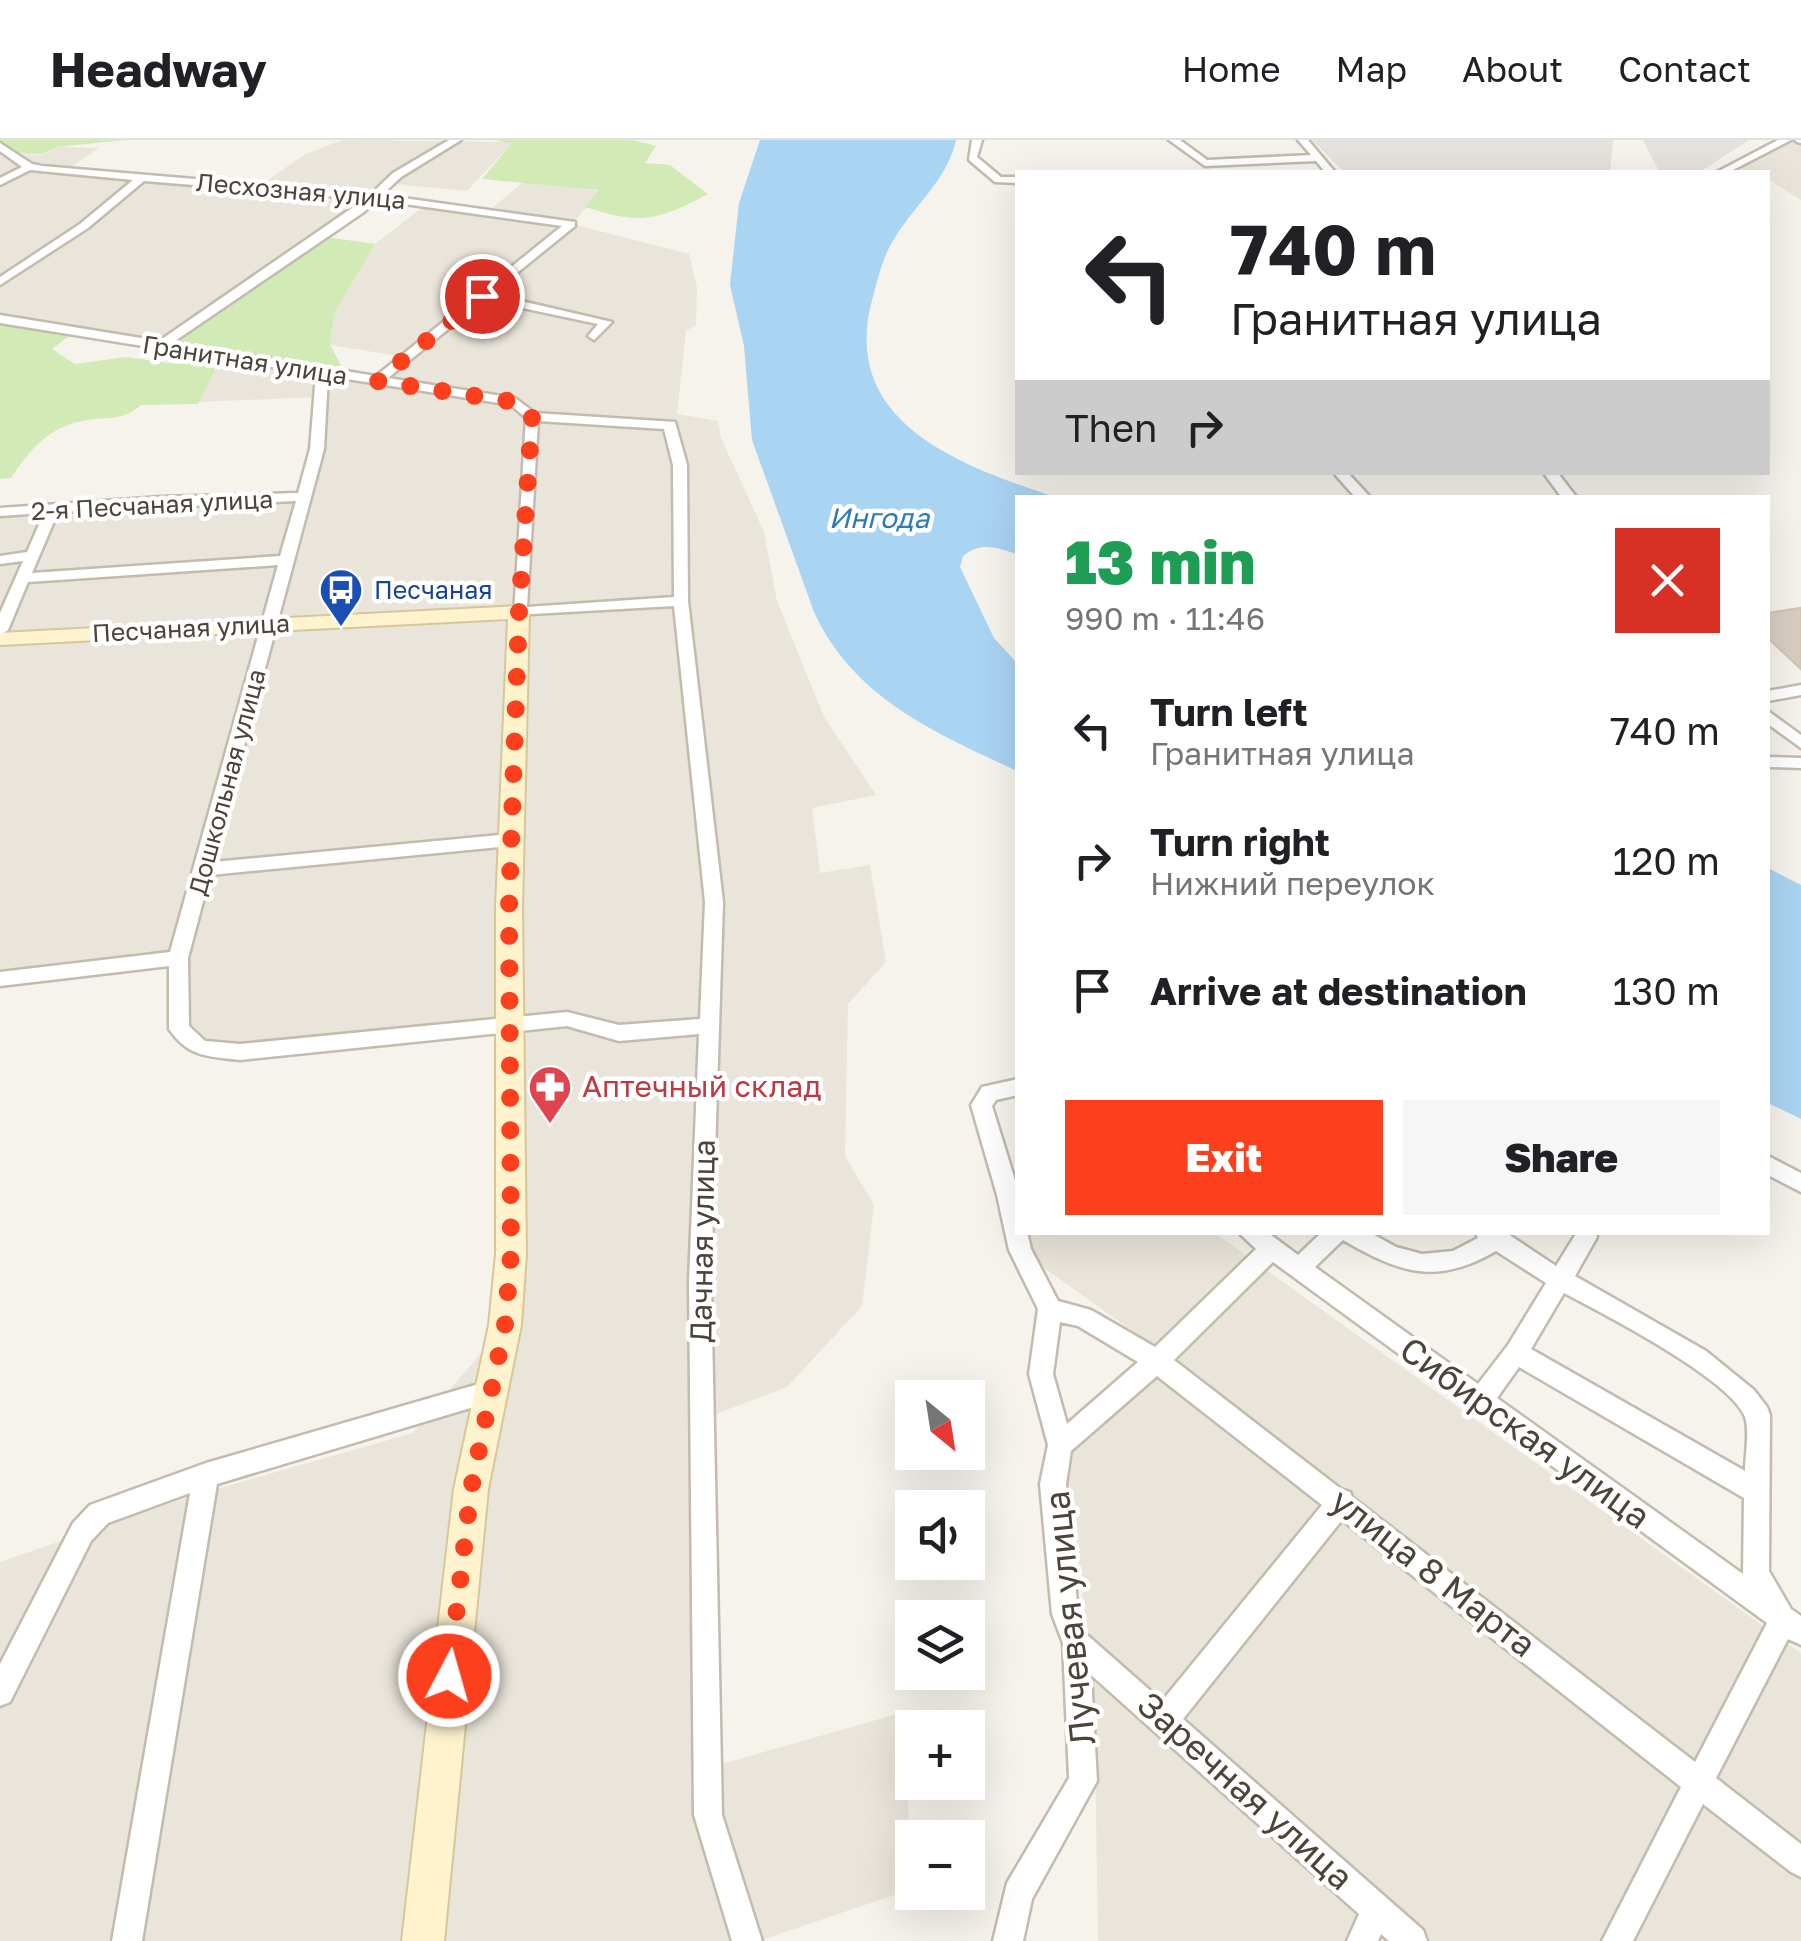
<!DOCTYPE html>
<meta charset="utf-8">
<style>
:root{--surface:#fff;--page:#f6f6f6;--text:#202124;--muted:#757577;--line:#e0e0e0;--accent:#fc3f1d}
body{margin:0;font-family:"Golos Text",sans-serif;background:var(--page);color:var(--text);height:100vh;display:flex;flex-direction:column;font-size:38px;white-space:nowrap}
*{box-sizing:border-box;margin:0}
p{font-size:32px;color:var(--muted)}
.icon{flex:none;width:55px;height:55px;fill:none;stroke:currentColor;stroke-width:2;stroke-linecap:round;stroke-linejoin:round}
.map{position:relative;flex:1;overflow:hidden}
.details{position:absolute;left:1015px;top:355px;width:755px;height:740px;display:flex;flex-direction:column;background:var(--surface);border-radius:0px;box-shadow:0 10px 40px #0002}
.details>*{flex:none}
.hud{position:absolute;left:1015px;top:30px;width:755px;height:305px;border-radius:0px;box-shadow:0 10px 40px #0002;background:#fff;color:var(--text);overflow:hidden}
.needle{width:65px;rotate:150deg}
.buttons{position:absolute;left:895px;top:1240px;display:grid;gap:20px}
.buttons a{display:grid;place-items:center;width:90px;height:90px;border-radius:0px;background:var(--surface);box-shadow:0 10px 40px #0002;font-size:50px}
.pin{position:absolute;display:grid;place-items:center;width:85px;height:85px;color:#fff;margin:-42px;border:5px solid #fff;border-radius:50%;box-shadow:0 2px 10px #0007}
.me{position:absolute;width:110px;margin:-55px;rotate:6deg;stroke-linejoin:round;filter:drop-shadow(0 0 8px #0008)}
.turn{display:flex;align-items:center;gap:35px;height:210px;padding:0 50px;font-size:45px}
.turn .icon{width:130px;height:130px;stroke-width:2.5}
.turn b{display:block;font-size:70px;line-height:85px}
.then{display:flex;align-items:center;height:95px;padding:0 50px;background:#0003;gap:20px;font-size:38px}
.round{display:grid;place-items:center;flex:none;width:105px;height:105px;border-radius:0px;background:var(--page)}
.headline{display:flex;align-items:center;justify-content:space-between;height:170px;padding:0 50px}
h1{font-size:60px;font-weight:800;line-height:75px;color:#1e9e55}
.action{display:flex;gap:20px;margin-top:auto;padding:20px 50px}
.action a{flex:1;height:115px;border-radius:0px;background:var(--accent);color:#fff;font-size:40px;font-weight:800;line-height:115px;text-align:center}
.action a+a{background:var(--page);color:var(--text)}
ul{padding:0;list-style:none}
li{display:flex;align-items:center;gap:30px;height:130px;padding:0 50px}
li div{flex:1}
li b{display:block;font-size:38px}
li em{font-style:normal}
header{display:flex;align-items:center;gap:60px;box-sizing:border-box;height:140px;padding:0 50px;background:var(--surface);border-bottom:2px solid var(--line)}
header strong{font-size:48px}
nav{display:flex;gap:55px;margin-inline-start:auto;font-size:35px}
.map>svg:first-child{display:block}
</style>
<header>
<strong>Headway</strong>
<nav><a>Home</a><a>Map</a><a>About</a><a>Contact</a></nav>
</header>
<div class="map">
<svg width="1801" height="1801" viewBox="0 0 1801 1801">
<rect width="100%" height="100%" fill="#f6f3ec"/>
<path fill="#eae5da" d="M 342,0 L 513,2 L 467,51 L 382,43 L 363,55 L 354,68 L 158,204 L 0,178 L 0,14 L 42,15 L 58,7 L 99,8 L 62,33 L 252,51 L 304,15 Z
M 1786,0 L 1801,0 L 1801,60 L 1768,39 L 1768,32 L 1748,32 L 1735,26 Z
M 526,40 L 600,51 L 572,84 L 689,114 L 697,148 L 696,185 L 686,191 L 677,274 L 718,281 L 721,298 L 764,392 L 777,461 L 824,577 L 876,655 L 812,668 L 820,733 L 870,725 L 886,822 L 848,864 L 845,1016 L 874,1065 L 862,1166 L 787,1247 L 705,1278 L 704,1629 L 904,1572 L 912,1749 L 758,1801 L 0,1801 L 0,1422 L 188,1357 L 413,1293 L 505,1185 L 509,889 L 200,908 L 179,889 L 178,819 L 0,839 L 0,372 L 303,357 L 320,257 L 197,262 L 220,215 L 377,241 L 405,217 L 330,205 L 334,174 L 375,104 L 428,63 L 487,72 Z
M 1025,1093 L 1215,1093 L 1801,1513 L 1801,1801 L 1098,1801 L 1094,1542 L 1064,1319 L 1145,1241 L 1148,1202 L 1033,1120 Z"/>
<path fill="#e6e2dd" d="M 1312,0 L 1613,0 L 1613,1 L 1610,32 L 1344,32 Z
M 1643,0 L 1749,0 L 1700,32 L 1659,31 Z"/>
<path fill="#d2eab5" d="M 0,0 L 125,0 L 57,7 L 42,14 L 0,13 Z
M 495,0 L 633,0 L 656,6 L 645,23 L 670,25 L 708,54 C 657,81 641,85 585,67 L 599,50 L 482,39 L 512,3 Z
M 319,96 L 375,104 L 334,174 L 330,205 L 347,236 L 222,216 L 198,264 L 141,265 C 123,282 105,276 82,281 C 47,288 30,310 11,338 L 0,339 L 0,181 L 73,193 L 52,209 L 75,224 L 126,217 L 177,224 L 195,213 L 183,210 L 175,196 Z"/>
<path fill="#a9d4f2" d="M 760,0 L 956,0 C 948,38 916,64 896,96 C 883,114 878,139 872,160 C 839,284 963,326 1055,357 L 1018,358 L 1017,414 C 996,408 982,401 963,416 L 960,427 L 994,498 L 1017,523 L 1017,631 C 936,593 854,559 814,472 L 752,300 L 744,206 L 730,145 L 739,63 Z
M 1768,728 L 1801,745 L 1801,979 L 1768,963 Z"/>
<path fill="#d8cfc1" stroke="#d3c7b4" stroke-width="2.5" d="M 1801,468 L 1801,529 L 1768,498 L 1768,473 Z"/>
<g fill="none" stroke-linecap="round" stroke-linejoin="round">
<g stroke="#c2bbae" stroke-width="5">
<path id="street" d="M 449,0 L 461,0 L 401,37 L 382,55 L 575,82 L 575,86 L 491,154 L 612,182 L 594,200 L 588,196 L 598,184 L 484,160 L 388,238 L 515,258 L 535,273 L 675,282 L 687,325 L 688,461 L 723,762 L 711,1141 L 722,1675 L 762,1801 L 732,1801 L 694,1675 L 689,1141 L 699,894 L 619,901 L 567,886 L 240,920 C 208,916 189,918 169,889 L 169,826 L 0,846 L 0,832 L 170,812 L 278,425 L 28,442 L 8,490 L 0,495 L 0,473 L 23,421 L 0,424 L 0,416 L 27,412 L 44,373 L 0,376 L 0,368 L 162,357 L 298,353 L 310,309 L 316,234 L 0,183 L 0,175 L 159,201 L 365,59 L 144,41 L 88,88 L 0,145 L 0,137 L 80,84 L 133,40 L 30,30 L 0,45 L 0,38 L 22,27 L 0,11 L 0,3 L 32,24 L 42,26 L 371,54 L 393,33 ZM 376,60 L 562,86 L 376,236 L 172,203 L 364,72 ZM 328,236 L 511,265 L 526,278 L 514,475 L 674,466 L 705,762 L 700,879 L 619,885 L 567,872 L 240,904 L 205,901 L 189,886 L 188,818 L 210,735 L 511,706 L 520,700 L 511,694 L 213,722 L 324,309 ZM 538,281 L 664,289 L 673,325 L 674,457 L 527,467 ZM 296,361 L 280,416 L 32,433 L 58,372 Z
M 972,0 L 982,0 L 977,17 L 1001,37 L 1018,37 L 1018,43 L 995,42 L 969,20 Z
M 1169,0 L 1180,0 L 1207,20 L 1311,15 L 1298,0 L 1308,0 L 1335,32 L 1325,32 L 1316,21 L 1205,26 Z
M 1778,0 L 1791,0 L 1729,32 L 1717,32 Z
M 1795,0 L 1801,0 L 1801,3 L 1797,2 Z
M 1333,332 L 1347,332 L 1371,358 L 1356,358 Z
M 1543,332 L 1557,332 L 1577,358 L 1562,358 Z
M 1801,545 L 1801,555 L 1768,561 L 1768,551 Z
M 1768,571 L 1801,595 L 1801,608 L 1768,584 Z
M 1768,617 L 1801,618 L 1801,628 L 1768,627 Z
M 1018,939 L 1018,955 L 996,960 L 992,966 L 1018,1050 L 1018,1092 L 1027,1092 L 1031,1109 L 1058,1161 L 1091,1170 L 1155,1207 L 1256,1109 L 1238,1092 L 1267,1092 L 1298,1115 L 1322,1092 L 1369,1092 L 1396,1107 L 1422,1114 L 1453,1111 L 1478,1098 L 1475,1092 L 1505,1092 L 1556,1126 L 1577,1092 L 1595,1092 L 1597,1097 L 1575,1136 L 1706,1211 L 1754,1250 L 1767,1267 L 1770,1275 L 1769,1431 L 1791,1469 L 1801,1476 L 1801,1505 L 1788,1499 L 1716,1638 L 1801,1704 L 1801,1737 L 1791,1732 L 1703,1664 L 1633,1801 L 1602,1801 L 1681,1647 L 1342,1380 L 1183,1579 L 1423,1790 L 1427,1801 L 1389,1801 L 1381,1794 L 1378,1801 L 1347,1801 L 1359,1774 L 1091,1535 L 1097,1641 L 1032,1759 L 1023,1801 L 993,1801 L 1007,1743 L 1069,1638 L 1063,1503 L 1052,1474 L 1040,1344 L 1048,1305 L 1029,1234 L 1038,1169 L 1009,1110 L 997,1055 L 971,965 L 982,947 ZM 1343,1100 C 1400,1133 1436,1146 1496,1111 L 1546,1143 L 1508,1205 L 1478,1244 L 1315,1127 ZM 1273,1122 L 1767,1483 L 1695,1622 L 1352,1357 L 1350,1352 L 1341,1349 L 1174,1220 ZM 1564,1153 C 1602,1173 1731,1239 1745,1277 C 1750,1291 1745,1316 1745,1331 L 1531,1209 ZM 1060,1182 L 1078,1186 L 1138,1222 L 1067,1284 L 1053,1234 ZM 1519,1227 L 1744,1358 L 1743,1434 L 1497,1258 ZM 1157,1236 L 1322,1365 L 1162,1561 L 1086,1494 L 1078,1474 L 1066,1344 L 1071,1311 Z
M 1768,1016 L 1801,1033 L 1801,1052 L 1768,1035 Z
M 489,1241 L 497,1244 L 501,1252 L 497,1260 L 217,1344 L 142,1801 L 112,1801 L 190,1353 L 108,1383 L 91,1401 L 10,1562 L 0,1566 L 0,1524 L 73,1383 L 90,1365 L 206,1323 Z"/>
</g>
<g stroke="#d6c79b" stroke-width="4">
<path id="secondary" d="M 519,466 L 529,472 L 522,767 L 526,1114 L 521,1185 L 488,1349 L 444,1801 L 402,1801 L 454,1349 L 489,1185 L 496,1114 L 496,767 L 508,479 L 0,505 L 0,493 Z"/>
</g>
<use href="#street" fill="#fff" fill-rule="evenodd"/>
<use href="#secondary" fill="#fff3cd" fill-rule="evenodd"/>
</g>
<g fill="none" stroke-linecap="round" stroke-linejoin="round">
<path stroke="#fc3f1d" stroke-width="18" stroke-dasharray="0 32.4" d="M 449,1536 L 471,1349 L 505,1185 L 511,1114 L 509,767 L 519,472 L 532,277 L 515,262 L 377,241 L 482,156"/>
</g>
<defs>
<g id="bus-pin" transform="scale(2.25)"><path d="M0 17L-7.5 6A9.5 9.5 0 1 1 7.5 6Z" fill="#1a4fb4" stroke="#fff"/><path d="M-5-6H5V4H4V6H2V4H-2V6H-4V4H-5ZM-3.5-4V0h7V-4ZM-3.5 1.2v1.5H-2V1.2ZM2 1.2v1.5H3.5V1.2Z" fill="#fff"/></g>
<g id="pharmacy-pin" transform="scale(2.25)"><path d="M0 17L-7.5 6A9.5 9.5 0 1 1 7.5 6Z" fill="#e0444e" stroke="#fff"/><path d="M-2-6h4v4h4v4h-4v4h-4v-4h-4v-4h4Z" fill="#fff"/></g>
</defs>
<g fill-rule="evenodd">
<use href="#bus-pin" x="341" y="450"/>
<use href="#pharmacy-pin" x="550" y="947"/>
</g>
<g text-anchor="middle" stroke-width="9" stroke-linejoin="round" paint-order="stroke">
<g font-size="25" fill="#4b4439" stroke="#fff">
<text transform="translate(301 51) rotate(5)" y="9">Лесхозная улица</text>
<text transform="translate(245 220) rotate(9)" y="9">Гранитная улица</text>
<text transform="translate(152 365) rotate(-3)" y="9">2-я Песчаная улица</text>
<text transform="translate(191 488) rotate(-3)" y="9">Песчаная улица</text>
<text transform="translate(227 642) rotate(-75)" y="9">Дошкольная улица</text>
</g>
<g font-size="25" fill="#164399" stroke="#fff" text-anchor="start">
<text x="374" y="459">Песчаная</text>
</g>
<g font-size="28" font-style="italic" fill="#2e7ab2" stroke="#fff">
<text x="879" y="388">Ингода</text>
</g>
<g font-size="30" fill="#be3a42" stroke="#fff" text-anchor="start">
<text x="582" y="957">Аптечный склад</text>
</g>
<g font-size="30" fill="#4b4439" stroke="#fff">
<text transform="translate(703 1101) rotate(-89)" y="10">Дачная улица</text>
</g>
<g font-size="35" fill="#4b4439" stroke="#fff">
<text transform="translate(1525 1293) rotate(36)" y="12">Сибирская улица</text>
<text transform="translate(1433 1433) rotate(38)" y="12">улица 8 Марта</text>
<text transform="translate(1070 1478) rotate(-96)" y="12">Лучевая улица</text>
<text transform="translate(1245 1651) rotate(42)" y="12">Заречная улица</text>
</g>
</g>
</svg>
<div class="buttons">
<a><svg class="needle" viewBox="-14 -14 28 28"><path d="M0-13l5 13h-10z" fill="#e53935"/><path d="M0 13l5-13h-10z" fill="#757577"/></svg></a>
<a><svg class="icon" aria-label="sound" viewBox="0 0 24 24"><path d="M4 9h4l5-4v14l-5-4H4zM17 9q2 3 0 6"/></svg></a>
<a><svg class="icon" aria-label="layers" viewBox="0 0 24 24"><path d="M12 4l9 5-9 5-9-5zM3 14l9 5 9-5"/></svg></a>
<a>+</a>
<a>−</a>
</div>
<div class="pin" style="left:482px;top:156px;background:#d93025"><svg class="icon" aria-label="arrive" viewBox="0 0 24 24"><path d="M6 21V4h12l-3 4 3 4H6"/></svg></div>
<svg class="me" style="left:449px;top:1536px" viewBox="-20 -20 40 40"><circle r="17" fill="#fc3f1d" stroke="#fff" stroke-width="3"/><path d="M0-11L8 9 0 5-8 9z" fill="#fff"/></svg>
<div class="hud">
<div class="turn"><svg class="icon" aria-label="left" viewBox="0 0 24 24"><path d="M17 20v-9H6M10 6l-5 5 5 5"/></svg><div><b>740 m</b>Гранитная улица</div></div>
<div class="then">Then<svg class="icon" aria-label="right" viewBox="0 0 24 24"><path d="M7 20v-9h11M14 6l5 5-5 5"/></svg></div>
</div>
<section class="details">
<div class="headline"><div><h1>13 min</h1><p>990 m · 11:46</p></div><a class="round" style="background:#d93025;color:#fff"><svg class="icon" aria-label="close" viewBox="0 0 24 24"><path d="M6 6l12 12M18 6L6 18"/></svg></a></div>
<ul>
<li><svg class="icon" aria-label="left" viewBox="0 0 24 24"><path d="M17 20v-9H6M10 6l-5 5 5 5"/></svg><div><b>Turn left</b><p>Гранитная улица</p></div><em>740 m</em></li>
<li><svg class="icon" aria-label="right" viewBox="0 0 24 24"><path d="M7 20v-9h11M14 6l5 5-5 5"/></svg><div><b>Turn right</b><p>Нижний переулок</p></div><em>120 m</em></li>
<li><svg class="icon" aria-label="arrive" viewBox="0 0 24 24"><path d="M6 21V4h12l-3 4 3 4H6"/></svg><div><b>Arrive at destination</b></div><em>130 m</em></li>
</ul>
<div class="action"><a>Exit</a><a>Share</a></div>
</section>
</div>
